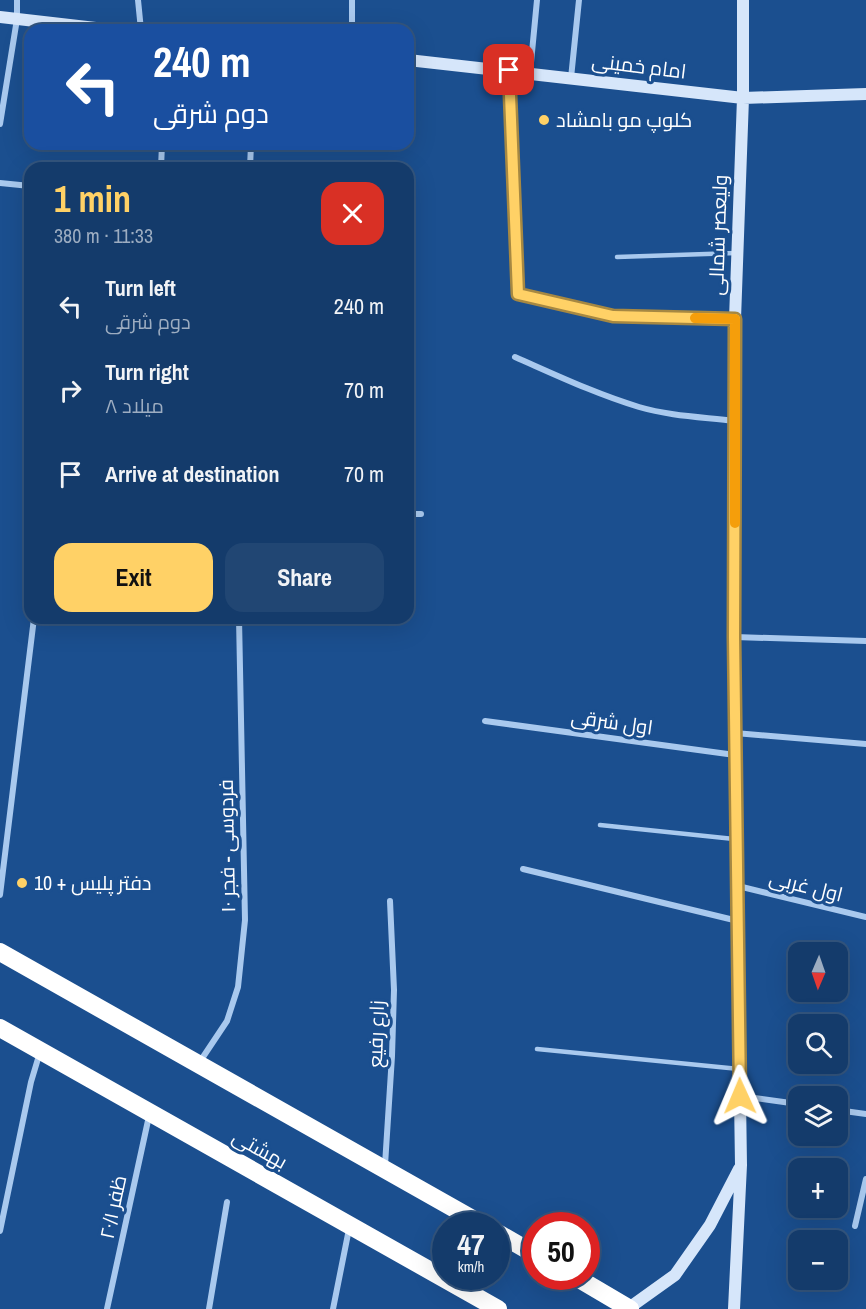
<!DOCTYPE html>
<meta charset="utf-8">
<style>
:root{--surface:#143b6b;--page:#214673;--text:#f1f3f6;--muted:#9dadc1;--line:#33557e;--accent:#ffd166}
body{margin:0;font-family:"Archivo Narrow",Cairo,sans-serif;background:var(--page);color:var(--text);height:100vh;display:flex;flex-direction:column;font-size:22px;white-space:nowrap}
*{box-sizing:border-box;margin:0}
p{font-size:20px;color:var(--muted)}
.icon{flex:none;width:33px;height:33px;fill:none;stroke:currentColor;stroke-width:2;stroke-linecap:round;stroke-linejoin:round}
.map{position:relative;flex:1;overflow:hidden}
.side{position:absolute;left:24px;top:162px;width:390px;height:462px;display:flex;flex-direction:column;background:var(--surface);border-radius:18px;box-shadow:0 6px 24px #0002,0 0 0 2px var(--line)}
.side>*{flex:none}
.hud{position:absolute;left:24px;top:24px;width:390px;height:126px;border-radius:18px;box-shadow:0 6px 24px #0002,0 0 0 2px var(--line);background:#1a4fa0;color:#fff;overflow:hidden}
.needle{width:39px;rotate:182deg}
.tools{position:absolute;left:788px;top:942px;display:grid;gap:12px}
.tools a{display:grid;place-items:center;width:60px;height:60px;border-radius:12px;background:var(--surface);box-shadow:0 6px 24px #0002,0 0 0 2px var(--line);font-size:30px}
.speed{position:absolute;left:432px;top:1212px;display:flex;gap:12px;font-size:30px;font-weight:700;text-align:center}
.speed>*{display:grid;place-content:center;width:78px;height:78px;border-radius:50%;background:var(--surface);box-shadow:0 6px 24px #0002,0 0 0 2px var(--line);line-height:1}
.speed small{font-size:15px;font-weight:400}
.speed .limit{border:9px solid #d22;background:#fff;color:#111}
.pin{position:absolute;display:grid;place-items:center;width:51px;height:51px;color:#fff;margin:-26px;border-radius:12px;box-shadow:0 3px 9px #0006}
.me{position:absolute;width:66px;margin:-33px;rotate:359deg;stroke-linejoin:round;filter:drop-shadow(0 0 4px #0008)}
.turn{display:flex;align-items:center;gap:21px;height:126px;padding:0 30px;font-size:27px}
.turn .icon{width:78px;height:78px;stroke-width:2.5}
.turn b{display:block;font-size:42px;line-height:51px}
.round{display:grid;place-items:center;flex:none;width:63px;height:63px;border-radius:18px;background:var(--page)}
.head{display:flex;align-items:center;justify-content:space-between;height:102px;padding:0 30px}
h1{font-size:36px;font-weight:700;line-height:45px;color:var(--accent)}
.primary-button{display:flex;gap:12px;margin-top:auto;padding:12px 30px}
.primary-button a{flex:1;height:69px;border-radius:18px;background:var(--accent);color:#111;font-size:24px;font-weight:700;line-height:69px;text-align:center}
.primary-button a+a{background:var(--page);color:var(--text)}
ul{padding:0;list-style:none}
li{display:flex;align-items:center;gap:18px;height:84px;padding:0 30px}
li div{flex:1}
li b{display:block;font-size:22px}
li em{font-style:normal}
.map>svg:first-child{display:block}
</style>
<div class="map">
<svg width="866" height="1309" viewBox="0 0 866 1309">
<rect width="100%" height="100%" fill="#1b4f8f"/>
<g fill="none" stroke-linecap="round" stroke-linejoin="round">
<path stroke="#a9c9ee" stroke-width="4.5" d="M 509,73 L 518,294 L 613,316 L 735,319
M 617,257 L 736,253
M 600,825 L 734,839
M 537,1049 L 739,1069"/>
<path stroke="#a9c9ee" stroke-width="6" d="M 138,0 L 141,30
M 352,0 L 352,30
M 530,73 L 537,0
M 571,78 L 579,0
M 0,124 L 17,19 L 17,0
M 161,168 L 162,144
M 250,168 L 251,144
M 0,183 L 30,186
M 515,357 C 556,375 596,394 639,407 C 670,416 703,417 735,421
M 408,514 L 421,514
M 735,637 L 866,641
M 485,721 L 735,755
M 735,733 L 866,744
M 523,869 L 738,921
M 738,886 L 866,917
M 0,895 L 34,618
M 199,1063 L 227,1021 L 238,987 L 245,920 L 239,618
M 740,1096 L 798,1104
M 837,1110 L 866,1114
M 385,1165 L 392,1056 L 394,990 L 390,901
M 855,1226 L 866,1179
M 0,1231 L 31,1082 L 40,1052
M 107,1309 L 149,1116
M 209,1309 L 227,1202
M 333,1309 L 349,1229"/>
<path stroke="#d6e6fa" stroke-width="12" d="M 0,17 L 113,30
M 408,60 L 743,98 L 866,94
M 629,1308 L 675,1275 L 710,1225 L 739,1169
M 734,1309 L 741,1165 L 735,755 L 735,319 L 743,98 L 743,0"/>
<path stroke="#fff" stroke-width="18" d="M 0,952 L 485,1226
M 0,1028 L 498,1309
M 496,1232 L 536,1255
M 574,1276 L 630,1309"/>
</g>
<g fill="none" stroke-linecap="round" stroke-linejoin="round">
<g stroke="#a68842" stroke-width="15">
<path id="route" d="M 509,70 L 518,294 L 613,316 L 735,319 L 734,637 L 740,1096"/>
</g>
<use href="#route" stroke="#ffd166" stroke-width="10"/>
<path stroke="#f59e0b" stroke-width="10" d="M 695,318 L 735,319 L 735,523"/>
</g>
<g fill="#ffd166" stroke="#1b4f8f" stroke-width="2">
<circle cx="544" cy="120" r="6"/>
<circle cx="22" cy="883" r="6"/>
</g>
<g text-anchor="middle" stroke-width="6" stroke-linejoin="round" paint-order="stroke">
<g font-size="20" fill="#fff" stroke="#1b4f8f">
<text transform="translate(639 66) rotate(7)" y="7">امام خمینی</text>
<text transform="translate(718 235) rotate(-88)" y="7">ولیعصر شمالی</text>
<text transform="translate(612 722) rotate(8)" y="7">اول شرقی</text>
<text transform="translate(227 846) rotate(-91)" y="7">فردوسی - فجر ۱۰</text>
<text transform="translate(806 886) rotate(14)" y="7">اول غربی</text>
<text transform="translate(376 1034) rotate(-88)" y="7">زارع رفیع</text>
<text transform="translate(260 1149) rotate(29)" y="7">بهشتی</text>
<text transform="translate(113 1207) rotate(-78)" y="7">ظفر ۲۰/۱</text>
</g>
<g font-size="20" fill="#fff" stroke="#1b4f8f" text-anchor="start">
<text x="556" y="127">کلوپ مو بامشاد</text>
<text x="34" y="890">دفتر پلیس + 10</text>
</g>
</g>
</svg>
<div class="tools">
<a><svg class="needle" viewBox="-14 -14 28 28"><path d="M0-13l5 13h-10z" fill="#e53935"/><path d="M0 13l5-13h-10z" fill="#9dadc1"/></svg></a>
<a><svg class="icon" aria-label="search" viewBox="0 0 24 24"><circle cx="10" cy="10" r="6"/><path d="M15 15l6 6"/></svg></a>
<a><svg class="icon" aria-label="layers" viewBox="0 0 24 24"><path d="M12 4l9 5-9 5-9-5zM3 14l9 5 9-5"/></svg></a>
<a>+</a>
<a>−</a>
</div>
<div class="speed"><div>47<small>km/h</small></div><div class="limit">50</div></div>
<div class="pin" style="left:509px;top:70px;background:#d93025"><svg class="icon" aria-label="arrive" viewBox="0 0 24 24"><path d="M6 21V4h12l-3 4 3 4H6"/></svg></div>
<svg class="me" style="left:740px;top:1096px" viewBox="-20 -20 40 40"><path d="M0-17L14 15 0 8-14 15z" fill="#ffd166" stroke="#fff" stroke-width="4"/></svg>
<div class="hud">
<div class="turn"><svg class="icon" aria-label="left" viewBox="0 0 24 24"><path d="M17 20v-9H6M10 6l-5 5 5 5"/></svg><div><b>240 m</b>دوم شرقی</div></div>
</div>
<section class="side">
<div class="head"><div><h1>1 min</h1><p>380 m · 11:33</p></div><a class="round" style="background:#d93025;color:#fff"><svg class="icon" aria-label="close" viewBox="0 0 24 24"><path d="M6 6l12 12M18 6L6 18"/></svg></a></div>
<ul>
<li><svg class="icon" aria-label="left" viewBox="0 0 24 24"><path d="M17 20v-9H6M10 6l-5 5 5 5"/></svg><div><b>Turn left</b><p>دوم شرقی</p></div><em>240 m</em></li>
<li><svg class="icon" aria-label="right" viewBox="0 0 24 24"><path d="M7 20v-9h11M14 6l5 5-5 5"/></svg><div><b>Turn right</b><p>میلاد ۸</p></div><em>70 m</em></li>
<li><svg class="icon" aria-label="arrive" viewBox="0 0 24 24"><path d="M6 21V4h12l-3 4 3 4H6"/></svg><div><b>Arrive at destination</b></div><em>70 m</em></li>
</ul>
<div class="primary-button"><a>Exit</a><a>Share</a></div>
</section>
</div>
